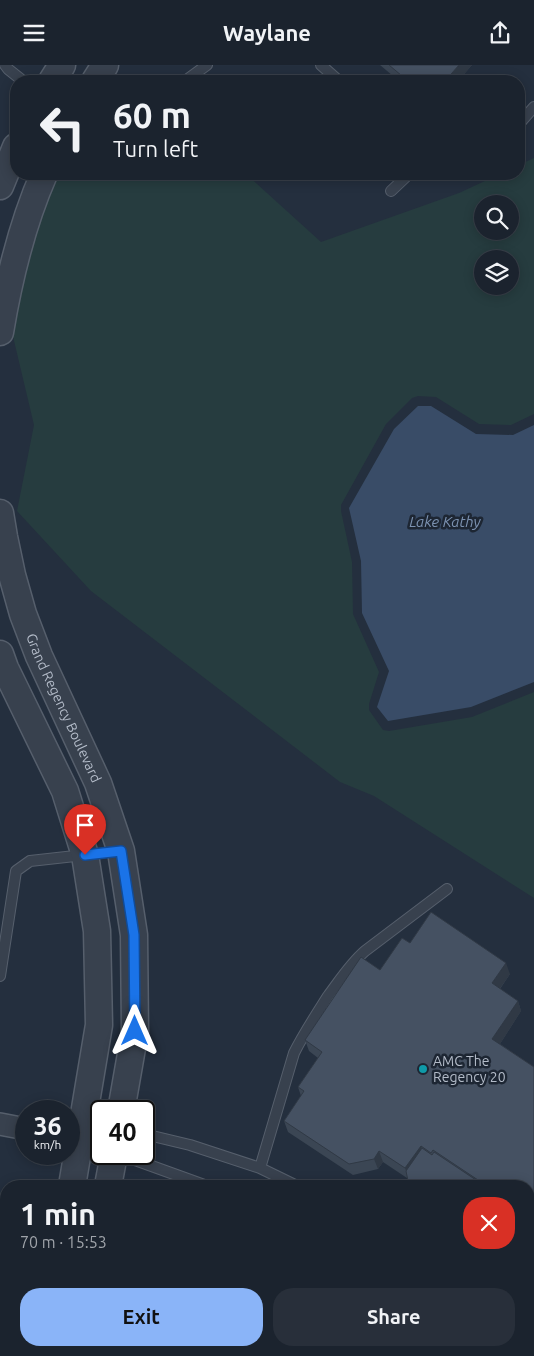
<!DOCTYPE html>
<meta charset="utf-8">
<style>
:root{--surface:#1b232e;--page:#282f3a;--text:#f1f3f6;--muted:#a0a4aa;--line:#39404a;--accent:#8ab4f8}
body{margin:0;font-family:Ubuntu,sans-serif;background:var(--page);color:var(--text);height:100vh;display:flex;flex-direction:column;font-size:19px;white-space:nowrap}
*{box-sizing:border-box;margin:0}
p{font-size:16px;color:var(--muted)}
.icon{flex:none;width:28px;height:28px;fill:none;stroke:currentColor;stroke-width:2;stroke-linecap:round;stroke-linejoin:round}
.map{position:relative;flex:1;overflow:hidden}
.side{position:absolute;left:0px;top:1115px;width:535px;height:176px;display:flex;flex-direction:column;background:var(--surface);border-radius:20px 20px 0 0;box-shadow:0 2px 12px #0003,0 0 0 1px var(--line)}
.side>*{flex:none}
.top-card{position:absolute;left:10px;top:10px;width:515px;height:105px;border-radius:20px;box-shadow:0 2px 12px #0003,0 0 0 1px var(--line);background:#1b232e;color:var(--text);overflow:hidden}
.controls{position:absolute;left:474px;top:130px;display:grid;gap:10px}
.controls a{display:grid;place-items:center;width:45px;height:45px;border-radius:50%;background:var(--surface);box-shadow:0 2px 12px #0003,0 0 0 1px var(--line);font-size:25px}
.speed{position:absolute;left:15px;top:1035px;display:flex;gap:10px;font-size:25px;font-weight:700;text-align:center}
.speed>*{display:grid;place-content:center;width:65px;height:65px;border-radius:50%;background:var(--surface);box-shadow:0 2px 12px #0003,0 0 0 1px var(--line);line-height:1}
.speed small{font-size:12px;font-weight:400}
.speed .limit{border:2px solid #111;border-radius:8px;background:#fff;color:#111}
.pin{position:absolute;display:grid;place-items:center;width:42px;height:42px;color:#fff;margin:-51px -21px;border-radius:50% 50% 50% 0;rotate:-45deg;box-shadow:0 0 5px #0007}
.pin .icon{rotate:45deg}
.me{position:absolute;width:55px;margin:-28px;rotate:0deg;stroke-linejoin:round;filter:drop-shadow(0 0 4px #0008)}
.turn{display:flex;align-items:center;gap:18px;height:105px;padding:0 20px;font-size:22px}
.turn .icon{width:65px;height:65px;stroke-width:2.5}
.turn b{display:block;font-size:35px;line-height:42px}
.round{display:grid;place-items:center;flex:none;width:52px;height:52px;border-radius:20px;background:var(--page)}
.head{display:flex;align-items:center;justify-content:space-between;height:85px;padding:0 20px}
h1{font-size:30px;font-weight:600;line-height:38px}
.button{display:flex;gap:10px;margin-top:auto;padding:10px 20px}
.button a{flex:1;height:58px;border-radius:20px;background:var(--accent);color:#111;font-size:20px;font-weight:600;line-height:58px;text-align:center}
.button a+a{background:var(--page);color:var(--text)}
header{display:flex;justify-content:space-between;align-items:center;height:65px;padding:0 20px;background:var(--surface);font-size:22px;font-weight:600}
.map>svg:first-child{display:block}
</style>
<header><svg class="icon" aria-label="menu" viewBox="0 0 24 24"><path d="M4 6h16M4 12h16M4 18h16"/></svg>Waylane<svg class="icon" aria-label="share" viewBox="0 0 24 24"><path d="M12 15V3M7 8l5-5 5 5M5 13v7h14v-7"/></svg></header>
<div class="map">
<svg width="534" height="1291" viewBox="0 0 534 1291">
<rect width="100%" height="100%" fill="#242f3e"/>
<path fill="#263c3f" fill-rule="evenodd" d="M 534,93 L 534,349 L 511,360 L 479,359 L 436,332 L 418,331 L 412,333 L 386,359 L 341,440 L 341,446 L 352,497 L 353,549 L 379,607 L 369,639 L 369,645 L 383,665 L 389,666 L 472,652 L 534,627 L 534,833 L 374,731 L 340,717 L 91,526 L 17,446 L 34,360 L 11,263 L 37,159 L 56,109 L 246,109 L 321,177 L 459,128 L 500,109 L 519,109 L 519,100 ZM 482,139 L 510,139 L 510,166 L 482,166 ZM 482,194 L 510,194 L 510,221 L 482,221 Z"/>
<path fill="#394c67" d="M 418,341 L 431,341 L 476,369 L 513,370 L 534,360 L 534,617 L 471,642 L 388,656 L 377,642 L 389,606 L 362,548 L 361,496 L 349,443 L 394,364 Z"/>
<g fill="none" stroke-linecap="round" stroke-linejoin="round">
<g stroke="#565f6c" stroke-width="12">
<path id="service" d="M 5,0 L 8,4 L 23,16
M 321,0 L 339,16
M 185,16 L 207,0
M 519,59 L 534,42
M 391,126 L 409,109
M 0,911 L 16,806 L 30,796 L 84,790
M 144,1069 L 190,1080 L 260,1103 L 297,1121
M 127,1089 L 135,1095 L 207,1121
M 260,1103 L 294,988 C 304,968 316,950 328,931 C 340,915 350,899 365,886 L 447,824
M 505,1285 L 512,1291"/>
</g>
<g stroke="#565f6c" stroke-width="24">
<path id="minor" d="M 0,1059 L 26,1064
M 69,1072 L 101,1077"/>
</g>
<g stroke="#565f6c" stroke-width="29">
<g id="tertiary">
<path d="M 52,16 L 62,0"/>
<path d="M 95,16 L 105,0"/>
<path d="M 0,121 L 16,82"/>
<path d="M 0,267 C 9,213 22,159 44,109"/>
<path id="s1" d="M 0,448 L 4,472 L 12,510 L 23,549 L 39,591 L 98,718 L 121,786 L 134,870 L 135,966 L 121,1046"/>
<path d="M 0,589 L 5,603 L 65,726 L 85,790 L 97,866 L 99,960 L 72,1121"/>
<path d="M 108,1121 L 114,1089"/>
<path d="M 40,1291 L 41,1285"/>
<path d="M 77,1291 L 78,1285"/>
</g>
</g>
<use href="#service" stroke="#38414e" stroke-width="10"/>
<use href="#minor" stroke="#38414e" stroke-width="21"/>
<use href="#tertiary" stroke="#38414e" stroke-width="26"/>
</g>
<path fill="#3b4654" d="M 380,0 L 472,0 L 458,16 L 399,16 Z
M 410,878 L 510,909 L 500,924 L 518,936 L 521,946 L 500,979 L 534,1002 L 534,1225 L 529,1222 L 529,1121 L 409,1121 L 407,1113 L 383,1097 L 378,1104 L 353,1110 L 288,1067 L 284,1056 L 301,1031 L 298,1022 L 318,993 L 309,986 L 305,975 Z"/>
<path fill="#303945" d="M 459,0 L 472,0 L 458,16 L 445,16 Z
M 506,898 L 510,909 L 496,929 L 492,918 Z
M 518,936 L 521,946 L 496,985 L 492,974 Z
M 421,1081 L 425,1091 L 409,1114 L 405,1103 Z
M 379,1086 L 383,1097 L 378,1104 L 374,1094 Z
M 6,1197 L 6,1230 L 0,1265 L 0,1232 Z"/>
<path fill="#455162" stroke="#303945" d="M 389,0 L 459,0 L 445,16 L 408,16 Z
M 431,847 L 506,898 L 492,918 L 518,936 L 492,974 L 534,1002 L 534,1142 L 529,1139 L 529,1121 L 503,1121 L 500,1120 L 499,1121 L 487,1121 L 433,1085 L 431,1088 L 421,1081 L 405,1103 L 379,1086 L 374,1094 L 349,1099 L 284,1056 L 304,1026 L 298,1022 L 322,987 L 305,975 L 361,892 L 380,905 L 402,873 L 410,878 Z
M 422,1083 L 432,1090 L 434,1087 L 485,1121 L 409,1121 L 406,1106 Z
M 529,1140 L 534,1144 L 534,1219 L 529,1215 Z
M 0,1150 L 6,1151 L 6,1197 L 0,1232 Z
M 449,1285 L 467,1285 L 476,1291 L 445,1291 Z"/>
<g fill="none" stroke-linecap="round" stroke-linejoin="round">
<g stroke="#114b97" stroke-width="12">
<path id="route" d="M 85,790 L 121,786 L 134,870 L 135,966"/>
</g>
<use href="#route" stroke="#1a73e8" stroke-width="9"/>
</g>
<circle fill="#0f9aa8" stroke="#1d2633" stroke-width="2" cx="423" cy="1004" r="5"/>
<g text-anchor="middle" stroke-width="5" stroke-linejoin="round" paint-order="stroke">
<g font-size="14" fill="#b4bcc9" stroke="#1d2633">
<text dy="5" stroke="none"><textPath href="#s1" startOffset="206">Grand Regency Boulevard</textPath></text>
</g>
<g font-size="14" fill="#b4bcc9" stroke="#1d2633" text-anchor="start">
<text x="433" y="1001">AMC The<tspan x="433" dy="16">Regency 20</tspan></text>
</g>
<g font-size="15" font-style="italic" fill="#7c92b1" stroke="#1d2633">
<text x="445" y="462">Lake Kathy</text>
</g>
</g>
</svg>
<div class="controls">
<a><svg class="icon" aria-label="search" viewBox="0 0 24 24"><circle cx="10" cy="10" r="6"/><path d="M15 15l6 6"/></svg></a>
<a><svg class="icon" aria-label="layers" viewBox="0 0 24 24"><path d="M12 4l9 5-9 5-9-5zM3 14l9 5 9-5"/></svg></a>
</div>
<div class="speed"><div>36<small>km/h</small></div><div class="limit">40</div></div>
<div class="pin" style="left:85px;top:790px;background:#d93025"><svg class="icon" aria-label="arrive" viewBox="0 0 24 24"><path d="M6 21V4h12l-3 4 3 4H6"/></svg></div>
<svg class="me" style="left:135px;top:966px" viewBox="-20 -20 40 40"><path d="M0-17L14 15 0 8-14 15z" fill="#1a73e8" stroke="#fff" stroke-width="4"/></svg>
<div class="top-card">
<div class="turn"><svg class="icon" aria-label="left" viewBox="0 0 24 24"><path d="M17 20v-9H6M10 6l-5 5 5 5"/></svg><div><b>60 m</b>Turn left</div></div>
</div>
<section class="side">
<div class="head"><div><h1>1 min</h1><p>70 m · 15:53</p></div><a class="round" style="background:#d93025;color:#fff"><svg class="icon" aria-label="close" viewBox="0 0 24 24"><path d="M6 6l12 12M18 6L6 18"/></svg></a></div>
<div class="button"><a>Exit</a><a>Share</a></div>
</section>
</div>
